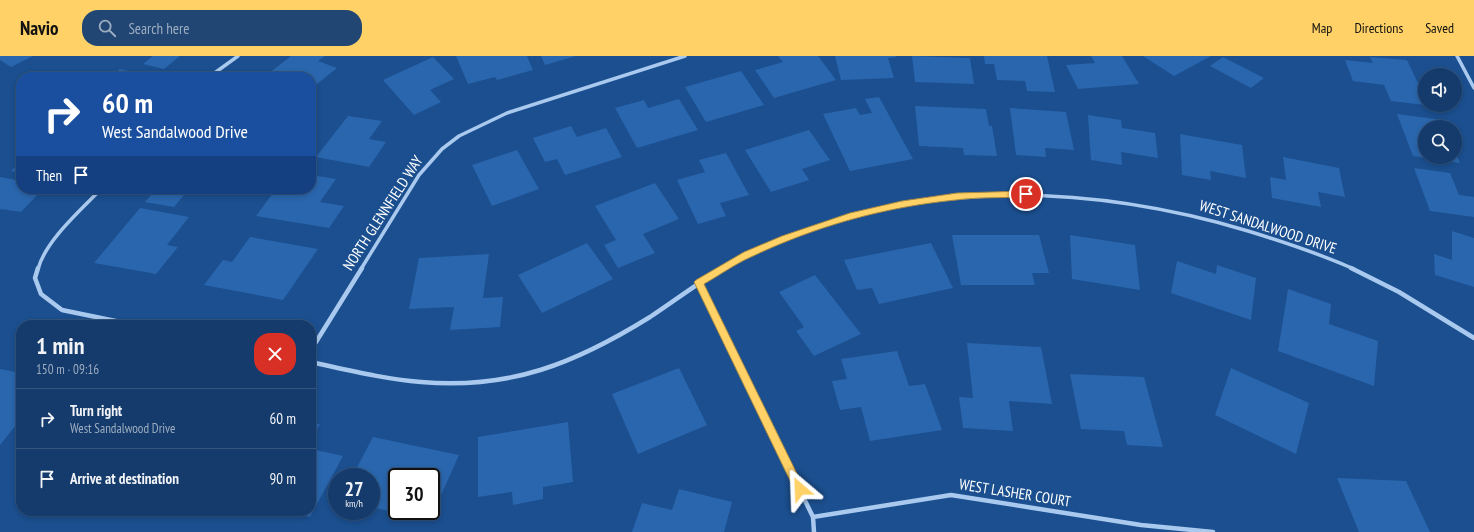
<!DOCTYPE html>
<meta charset="utf-8">
<style>
:root{--surface:#143b6b;--page:#214673;--text:#f1f3f6;--muted:#9dadc1;--line:#33557e;--accent:#ffd166}
body{margin:0;font-family:"PT Sans Narrow",sans-serif;background:var(--page);color:var(--text);height:100vh;display:flex;flex-direction:column;font-size:15px;white-space:nowrap}
*{box-sizing:border-box;margin:0}
p{font-size:13px;color:var(--muted)}
.icon{flex:none;width:22px;height:22px;fill:none;stroke:currentColor;stroke-width:2;stroke-linecap:round;stroke-linejoin:round}
.map{position:relative;flex:1;overflow:hidden}
.side{position:absolute;left:16px;top:264px;width:300px;height:196px;display:flex;flex-direction:column;background:var(--surface);border-radius:16px;box-shadow:0 2px 6px #0003,0 0 0 1px var(--line)}
.side>*{flex:none}
.hud{position:absolute;left:16px;top:16px;width:300px;height:122px;border-radius:16px;box-shadow:0 2px 6px #0003,0 0 0 1px var(--line);background:#1a4fa0;color:#fff;overflow:hidden}
.fabs{position:absolute;left:1418px;top:12px;display:grid;gap:8px}
.fabs a{display:grid;place-items:center;width:44px;height:44px;border-radius:50%;background:var(--surface);box-shadow:0 2px 6px #0003,0 0 0 1px var(--line);font-size:20px}
.speed{position:absolute;left:328px;top:412px;display:flex;gap:8px;font-size:20px;font-weight:700;text-align:center}
.speed>*{display:grid;place-content:center;width:52px;height:52px;border-radius:50%;background:var(--surface);box-shadow:0 2px 6px #0003,0 0 0 1px var(--line);line-height:1}
.speed small{font-size:10px;font-weight:400}
.speed .limit{border:2px solid #111;border-radius:6px;background:#fff;color:#111}
.pin{position:absolute;display:grid;place-items:center;width:34px;height:34px;color:#fff;margin:-17px;border:2px solid #fff;border-radius:50%;box-shadow:0 1px 4px #0007}
.me{position:absolute;width:44px;margin:-22px;rotate:334deg;stroke-linejoin:round;filter:drop-shadow(0 0 3px #0008)}
.turn{display:flex;align-items:center;gap:14px;height:84px;padding:0 20px;font-size:18px}
.turn .icon{width:52px;height:52px;stroke-width:2.5}
.turn b{display:block;font-size:28px;line-height:34px}
.then{display:flex;align-items:center;height:38px;padding:0 20px;background:#0003;gap:8px;font-size:15px}
.round{display:grid;place-items:center;flex:none;width:42px;height:42px;border-radius:16px;background:var(--page)}
.overview{display:flex;align-items:center;justify-content:space-between;height:68px;padding:0 20px}
h1{font-size:24px;font-weight:700;line-height:30px}
ul{padding:0;list-style:none}
li{display:flex;align-items:center;gap:12px;height:60px;padding:0 20px;border-top:1px solid var(--line)}
li div{flex:1}
li b{display:block;font-size:15px}
li em{font-style:normal}
header{display:flex;align-items:center;gap:24px;box-sizing:border-box;height:56px;padding:0 20px;background:var(--accent);color:#111}
header strong{font-size:19px}
nav{display:flex;gap:22px;margin-inline-start:auto;font-size:14px}
.search{width:280px;height:36px;background:var(--page);display:flex;align-items:center;gap:10px;box-sizing:border-box;padding:0 14px;border-radius:16px;color:var(--muted);font-size:15px}
.map>svg:first-child{display:block}
</style>
<header>
<strong>Navio</strong>
<div class="search"><svg class="icon" aria-label="search" viewBox="0 0 24 24"><circle cx="10" cy="10" r="6"/><path d="M15 15l6 6"/></svg>Search here</div>
<nav><a>Map</a><a>Directions</a><a>Saved</a></nav>
</header>
<div class="map">
<svg width="1474" height="476" viewBox="0 0 1474 476">
<rect width="100%" height="100%" fill="#1b4f8f"/>
<path fill="#2a66ad" fill-rule="evenodd" d="M 0,0 L 33,0 L 11,11 L 0,4 Z
M 153,0 L 180,0 L 164,13 L 143,8 Z
M 291,0 L 325,0 L 318,5 L 337,12 L 311,33 L 311,21 L 264,21 Z
M 456,0 L 527,0 L 533,14 L 497,24 L 495,21 L 468,28 Z
M 541,0 L 576,0 L 545,9 Z
M 778,0 L 818,0 L 836,24 L 774,42 L 755,14 L 783,6 Z
M 835,0 L 896,0 L 897,1 L 888,2 L 894,22 L 841,24 Z
M 912,0 L 970,2 L 974,28 L 915,26 Z
M 984,0 L 1047,0 L 1055,36 L 1027,35 L 1025,25 L 997,24 L 994,8 L 985,8 Z
M 1091,0 L 1122,0 L 1139,28 L 1078,33 L 1066,9 L 1095,7 Z
M 1143,0 L 1211,0 L 1174,20 Z
M 433,1 L 454,23 L 430,34 L 441,46 L 414,59 L 383,24 Z
M 1223,1 L 1264,22 L 1251,32 L 1210,10 Z
M 1370,1 L 1407,4 L 1425,42 L 1425,49 L 1391,45 L 1384,29 L 1353,25 L 1345,4 L 1373,7 Z
M 120,13 L 148,20 L 148,21 L 111,21 Z
M 741,15 L 764,49 L 706,66 L 685,31 Z
M 879,41 L 913,103 L 850,115 L 823,58 L 856,52 L 860,59 L 872,57 L 865,43 Z
M 679,43 L 698,74 L 637,92 L 615,52 L 644,44 L 648,52 Z
M 915,50 L 986,53 L 989,70 L 992,70 L 997,100 L 964,99 L 963,92 L 919,90 Z
M 1010,52 L 1066,56 L 1074,94 L 1045,92 L 1046,101 L 1016,99 Z
M 1397,58 L 1442,64 L 1445,71 L 1425,71 L 1425,101 L 1455,101 L 1455,94 L 1460,107 L 1413,100 Z
M 1088,59 L 1121,64 L 1122,72 L 1155,77 L 1158,102 L 1121,96 L 1122,109 L 1091,104 Z
M 348,60 L 382,65 L 369,83 L 386,86 L 369,111 L 316,101 Z
M 571,70 L 577,81 L 606,72 L 622,101 L 565,119 L 557,103 L 545,106 L 533,82 Z
M 809,74 L 830,104 L 802,113 L 809,124 L 771,136 L 745,94 Z
M 1180,78 L 1242,89 L 1246,122 L 1210,115 L 1211,124 L 1182,119 Z
M 517,94 L 539,133 L 492,150 L 472,109 Z
M 726,97 L 749,139 L 720,147 L 726,160 L 698,168 L 677,124 L 705,116 L 699,104 Z
M 1283,101 L 1339,112 L 1345,141 L 1318,136 L 1321,151 L 1272,142 L 1270,121 L 1286,124 Z
M 21,106 L 21,117 L 11,115 Z
M 1414,112 L 1450,117 L 1459,139 L 1474,141 L 1474,161 L 1430,155 Z
M 311,119 L 336,123 L 320,146 L 344,150 L 329,172 L 256,160 L 276,133 L 311,133 Z
M 0,121 L 21,125 L 21,133 L 43,133 L 21,156 L 1,153 L 0,154 Z
M 655,127 L 679,163 L 643,178 L 655,197 L 618,212 L 604,189 L 616,184 L 595,150 Z
M 156,133 L 189,133 L 174,151 L 145,146 Z
M 140,152 L 189,161 L 167,189 L 178,191 L 156,218 L 94,207 Z
M 1452,175 L 1474,182 L 1474,231 L 1435,219 L 1434,198 L 1452,204 Z
M 952,179 L 1039,179 L 1049,217 L 1032,217 L 1035,229 L 961,229 Z
M 1070,179 L 1135,189 L 1140,234 L 1072,223 Z
M 250,181 L 318,193 L 283,244 L 204,229 L 223,204 L 232,206 Z
M 587,187 L 613,223 L 542,257 L 518,219 Z
M 931,187 L 953,232 L 879,248 L 872,232 L 857,234 L 844,204 Z
M 489,198 L 483,242 L 503,241 L 500,271 L 450,274 L 454,251 L 409,253 L 419,202 Z
M 1177,205 L 1216,218 L 1217,209 L 1256,222 L 1251,264 L 1171,237 Z
M 815,219 L 861,278 L 814,300 L 796,275 L 804,271 L 779,236 Z
M 1288,233 L 1331,248 L 1329,268 L 1378,285 L 1374,330 L 1278,295 Z
M 967,287 L 1041,291 L 1052,348 L 1009,345 L 1013,375 L 963,372 L 959,341 L 973,342 Z
M 897,295 L 909,330 L 925,328 L 942,374 L 870,385 L 861,351 L 840,354 L 832,325 L 847,323 L 841,303 Z
M 679,312 L 707,369 L 638,398 L 612,338 Z
M 1231,312 L 1309,347 L 1296,398 L 1215,359 Z
M 0,313 L 21,317 L 21,363 L 0,389 Z
M 1070,318 L 1144,321 L 1163,391 L 1127,389 L 1124,375 L 1081,373 Z
M 568,366 L 573,426 L 543,431 L 543,443 L 513,449 L 512,436 L 478,441 L 478,381 Z
M 311,367 L 320,368 L 311,384 Z
M 373,381 L 459,399 L 430,464 L 371,451 L 371,420 L 354,417 ZM 397,421 L 431,421 L 431,455 L 397,455 Z
M 311,393 L 343,400 L 310,461 L 289,456 L 311,455 Z
M 1337,422 L 1406,425 L 1430,476 L 1359,476 Z
M 679,433 L 732,446 L 724,476 L 632,476 L 642,447 L 672,454 Z"/>
<g fill="none" stroke-linecap="round" stroke-linejoin="round">
<path stroke="#a9c9ee" stroke-width="3.5" d="M 1457,0 L 1474,32
M 209,21 L 238,0
M 38,213 C 46,184 80,155 101,133
M 361,213 L 419,119 L 442,93 L 459,80 L 507,57 L 685,0
M 721,213 C 741,201 762,192 784,184 C 932,122 1097,130 1248,175 C 1284,186 1320,198 1354,213"/>
<path stroke="#a9c9ee" stroke-width="4.5" d="M 38,212 L 35,222 L 41,238 L 62,254 L 135,269
M 1351,212 L 1399,236 L 1474,282
M 699,227 L 813,461 L 814,476
M 311,294 L 362,212
M 311,306 C 348,314 384,323 421,326 C 510,334 576,307 650,261 C 674,245 698,227 723,212
M 813,461 L 951,439 L 1141,469 L 1213,476"/>
</g>
<path fill="#ffd166" stroke="#a68842" d="M 1026,135 L 1030,138 L 1026,141 C 1003,142 979,141 956,144 C 885,151 816,170 751,201 C 735,208 720,219 704,228 L 803,430 L 805,433 L 803,437 L 800,438 L 796,437 L 694,226 L 696,224 L 744,196 L 782,180 L 850,157 L 902,145 L 957,137 Z"/>
<g text-anchor="middle" stroke-width="4" stroke-linejoin="round" paint-order="stroke">
<g font-size="15" fill="#fff" stroke="#1b4f8f">
<text transform="translate(383 157) rotate(-57)" y="5">NORTH GLENNFIELD WAY</text>
<text transform="translate(1268 171) rotate(18)" y="5">WEST SANDALWOOD DRIVE</text>
<text transform="translate(1015 437) rotate(9)" y="5">WEST LASHER COURT</text>
</g>
</g>
</svg>
<div class="fabs">
<a><svg class="icon" aria-label="sound" viewBox="0 0 24 24"><path d="M4 9h4l5-4v14l-5-4H4zM17 9q2 3 0 6"/></svg></a>
<a><svg class="icon" aria-label="search" viewBox="0 0 24 24"><circle cx="10" cy="10" r="6"/><path d="M15 15l6 6"/></svg></a>
</div>
<div class="speed"><div>27<small>km/h</small></div><div class="limit">30</div></div>
<div class="pin" style="left:1026px;top:138px;background:#d93025"><svg class="icon" aria-label="arrive" viewBox="0 0 24 24"><path d="M6 21V4h12l-3 4 3 4H6"/></svg></div>
<svg class="me" style="left:800px;top:433px" viewBox="-20 -20 40 40"><path d="M0-17L14 15 0 8-14 15z" fill="#ffd166" stroke="#fff" stroke-width="4"/></svg>
<div class="hud">
<div class="turn"><svg class="icon" aria-label="right" viewBox="0 0 24 24"><path d="M7 20v-9h11M14 6l5 5-5 5"/></svg><div><b>60 m</b>West Sandalwood Drive</div></div>
<div class="then">Then<svg class="icon" aria-label="arrive" viewBox="0 0 24 24"><path d="M6 21V4h12l-3 4 3 4H6"/></svg></div>
</div>
<section class="side">
<div class="overview"><div><h1>1 min</h1><p>150 m · 09:16</p></div><a class="round" style="background:#d93025;color:#fff"><svg class="icon" aria-label="close" viewBox="0 0 24 24"><path d="M6 6l12 12M18 6L6 18"/></svg></a></div>
<ul>
<li><svg class="icon" aria-label="right" viewBox="0 0 24 24"><path d="M7 20v-9h11M14 6l5 5-5 5"/></svg><div><b>Turn right</b><p>West Sandalwood Drive</p></div><em>60 m</em></li>
<li><svg class="icon" aria-label="arrive" viewBox="0 0 24 24"><path d="M6 21V4h12l-3 4 3 4H6"/></svg><div><b>Arrive at destination</b></div><em>90 m</em></li>
</ul>
</section>
</div>
